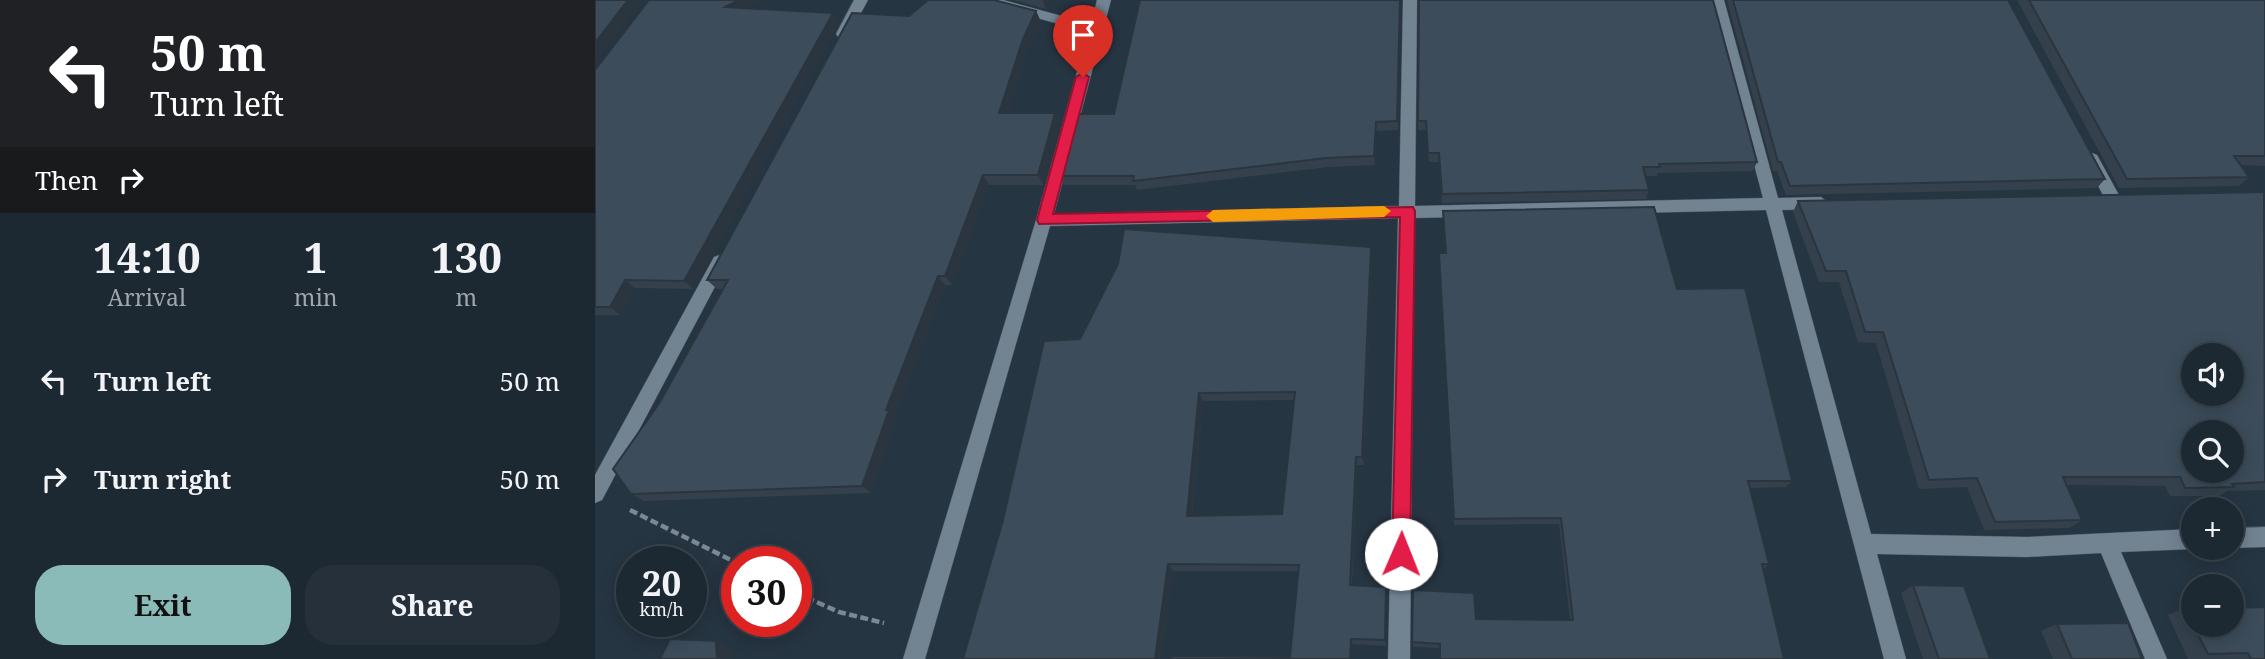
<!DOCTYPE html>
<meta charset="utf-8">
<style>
:root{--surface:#1c2832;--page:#25303a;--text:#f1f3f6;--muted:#a0a6ac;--line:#3a444d;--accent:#8bbbb9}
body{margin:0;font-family:"Noto Serif",serif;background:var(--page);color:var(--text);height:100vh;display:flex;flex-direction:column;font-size:26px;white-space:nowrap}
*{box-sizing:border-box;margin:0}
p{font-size:23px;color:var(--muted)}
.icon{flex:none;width:38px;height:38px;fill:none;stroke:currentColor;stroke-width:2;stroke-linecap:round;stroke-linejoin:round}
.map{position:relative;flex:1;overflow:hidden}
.details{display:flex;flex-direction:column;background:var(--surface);width:595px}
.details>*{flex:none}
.top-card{background:#202124;color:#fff;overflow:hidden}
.tools{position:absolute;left:1586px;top:343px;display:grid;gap:14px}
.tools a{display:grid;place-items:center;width:63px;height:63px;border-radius:50%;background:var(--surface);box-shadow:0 4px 18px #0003,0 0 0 2px var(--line);font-size:35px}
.speed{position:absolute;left:21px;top:546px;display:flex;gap:14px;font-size:35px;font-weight:700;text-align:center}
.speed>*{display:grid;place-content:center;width:91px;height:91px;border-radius:50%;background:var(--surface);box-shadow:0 4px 18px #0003,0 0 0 2px var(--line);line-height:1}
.speed small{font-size:18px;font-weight:400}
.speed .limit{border:10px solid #d22;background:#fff;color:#111}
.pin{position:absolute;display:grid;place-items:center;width:60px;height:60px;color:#fff;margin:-72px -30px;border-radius:50% 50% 50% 0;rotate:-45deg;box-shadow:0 0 7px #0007}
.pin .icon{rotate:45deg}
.me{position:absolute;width:77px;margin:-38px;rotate:1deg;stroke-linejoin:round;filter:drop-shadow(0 0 5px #0008)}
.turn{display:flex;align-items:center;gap:24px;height:147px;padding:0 35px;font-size:32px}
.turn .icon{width:91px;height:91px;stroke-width:2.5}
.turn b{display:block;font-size:49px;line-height:60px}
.then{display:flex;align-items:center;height:66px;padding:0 35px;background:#0003;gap:14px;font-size:26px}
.eta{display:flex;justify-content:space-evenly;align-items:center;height:119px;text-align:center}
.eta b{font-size:42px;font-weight:700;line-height:49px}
.primary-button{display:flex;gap:14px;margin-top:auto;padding:14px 35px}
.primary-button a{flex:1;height:80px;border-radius:28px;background:var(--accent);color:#111;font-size:28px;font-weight:700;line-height:80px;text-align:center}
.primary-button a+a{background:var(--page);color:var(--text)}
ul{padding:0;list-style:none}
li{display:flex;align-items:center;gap:21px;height:98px;padding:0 35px}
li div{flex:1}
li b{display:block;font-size:26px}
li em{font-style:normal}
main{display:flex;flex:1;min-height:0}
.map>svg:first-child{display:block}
</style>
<main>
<section class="details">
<div class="top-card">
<div class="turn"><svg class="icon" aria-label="left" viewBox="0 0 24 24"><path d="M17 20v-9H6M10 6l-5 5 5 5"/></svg><div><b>50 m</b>Turn left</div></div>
<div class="then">Then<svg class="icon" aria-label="right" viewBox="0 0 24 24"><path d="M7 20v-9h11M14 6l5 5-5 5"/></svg></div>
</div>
<div class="eta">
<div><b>14:10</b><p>Arrival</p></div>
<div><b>1</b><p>min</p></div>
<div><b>130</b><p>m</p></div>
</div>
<ul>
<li><svg class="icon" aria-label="left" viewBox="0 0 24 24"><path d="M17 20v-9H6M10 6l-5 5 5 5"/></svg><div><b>Turn left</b></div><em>50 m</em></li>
<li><svg class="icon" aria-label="right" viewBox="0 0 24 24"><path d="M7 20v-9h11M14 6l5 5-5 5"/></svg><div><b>Turn right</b></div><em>50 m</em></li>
</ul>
<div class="primary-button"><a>Exit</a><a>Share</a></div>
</section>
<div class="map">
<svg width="1670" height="659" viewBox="0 0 1670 659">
<rect width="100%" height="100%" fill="#263542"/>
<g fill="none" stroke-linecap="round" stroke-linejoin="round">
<g stroke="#47535e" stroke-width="1">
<path id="minor" d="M 259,0 L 273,0 L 253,37 L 243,37 L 241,34 Z
M 385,0 L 408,0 L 496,24 L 502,0 L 516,0 L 459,214 L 804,206 L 808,0 L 822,0 L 820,206 L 1168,198 L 1115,0 L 1129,0 L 1183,198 L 1226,197 L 1234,203 L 1226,209 L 1187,210 L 1276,534 L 1432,537 L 1598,529 L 1598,548 L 1600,548 L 1598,549 L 1526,552 L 1572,659 L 1550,659 L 1506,553 L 1432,557 L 1282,554 L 1311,659 L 1289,659 L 1171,210 L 819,218 L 815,659 L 793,659 L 803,218 L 455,226 L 330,659 L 308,659 L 441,220 L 493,32 L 387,3 Z
M 1497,153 L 1502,155 L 1525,197 L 1523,201 L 1511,201 L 1509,197 L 1489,159 Z
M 125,255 L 131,257 L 133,262 L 7,500 L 0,503 L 0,475 L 119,257 Z
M 1670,527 L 1670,547 L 1636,548 L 1636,528 Z"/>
</g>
<path stroke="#7c8893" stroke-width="4.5" stroke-dasharray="8 3.5" stroke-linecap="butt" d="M 35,510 L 142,563
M 201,593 L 244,612 L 289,623"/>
<use href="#minor" fill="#728392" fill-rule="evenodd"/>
</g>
<path fill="#34414d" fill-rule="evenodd" d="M 169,0 L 152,8 L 244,22 L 99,289 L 40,288 L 25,315 L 0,315 L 0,70 Z
M 418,0 L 455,0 L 451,9 Z
M 805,0 L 803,130 L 781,131 L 780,165 L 733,167 L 542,190 L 540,185 L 469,185 L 465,176 L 519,114 Z
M 824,0 L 1162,162 L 1158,171 L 1063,173 L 1062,176 L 1050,176 L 1054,190 L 1051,199 L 847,203 L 844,162 L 834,162 L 831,130 L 823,130 Z
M 1132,0 L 1413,0 L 1510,179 L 1502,188 L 1191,195 L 1182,171 L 1178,171 Z
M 1422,0 L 1670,0 L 1670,166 L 1645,165 L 1654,177 L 1644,186 L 1524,188 Z
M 441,11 L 446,22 L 433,49 L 413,113 L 460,113 L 465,123 L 448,185 L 394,185 L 357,285 L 350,285 L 300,416 L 302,418 L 276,493 L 49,501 L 36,494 L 65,402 L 128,289 L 122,289 L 112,280 L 314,16 Z
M 1670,193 L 1670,490 L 1632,491 L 1624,496 L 1575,496 L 1570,486 L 1472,485 L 1487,520 L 1474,528 L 1389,530 L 1372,487 L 1324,489 L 1281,343 L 1263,342 L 1244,282 L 1224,282 L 1198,212 L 1203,201 Z
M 848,211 L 1082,289 L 1197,481 L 1191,487 L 1155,488 L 1174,564 L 1168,570 L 1189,659 L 818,647 L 818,590 L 881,619 L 975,620 L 964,524 L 859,525 L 844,262 L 844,253 L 850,253 Z
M 776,247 L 777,257 L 769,465 L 762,465 L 757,585 L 791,587 L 791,646 L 758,644 L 695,657 L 703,571 L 578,571 L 566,659 L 368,659 L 485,339 ZM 699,400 L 687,514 L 597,516 L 608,401 Z
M 1318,585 L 1395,659 L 1328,659 L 1306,593 Z
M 1590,608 L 1598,608 L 1598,625 L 1636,625 L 1670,659 L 1593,659 L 1573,615 Z
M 1462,624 L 1547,659 L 1458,659 L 1446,631 Z"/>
<path fill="#2a353f" d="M 33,0 L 48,0 L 0,63 L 0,43 Z
M 144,0 L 169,0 L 137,16 L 130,7 Z
M 447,0 L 455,0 L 451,9 Z
M 441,11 L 446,22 L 433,49 L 410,123 L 404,113 L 428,39 Z
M 238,13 L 244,22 L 99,289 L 89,281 Z
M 460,113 L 465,123 L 448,185 L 443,175 Z
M 781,122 L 781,131 L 780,165 L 779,156 Z
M 388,175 L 394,185 L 357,285 L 350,276 Z
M 776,247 L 777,257 L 769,465 L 767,457 Z
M 343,276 L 350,285 L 300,416 L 302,418 L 276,493 L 267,486 L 291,410 Z
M 30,280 L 40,288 L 25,315 L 15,307 Z
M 604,393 L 608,401 L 596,523 L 592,516 Z
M 761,457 L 762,465 L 756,591 L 755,585 Z
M 573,564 L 578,571 L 566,659 L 560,659 Z
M 791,587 L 792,593 L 791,646 L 790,640 Z
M 756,639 L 758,644 L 757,659 L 755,659 Z
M 121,641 L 137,647 L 138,659 L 122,659 Z"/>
<path fill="#3c4c5a" stroke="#2a353f" stroke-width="2" fill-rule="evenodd" d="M 0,0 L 33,0 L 0,43 Z
M 54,0 L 144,0 L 130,7 L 238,13 L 89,281 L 30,280 L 15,307 L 0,307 L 0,70 Z
M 333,0 L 399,0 L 441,11 L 428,39 L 404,113 L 460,113 L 443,175 L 388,175 L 350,276 L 343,276 L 291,410 L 294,410 L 267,486 L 36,494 L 18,469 L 65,402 L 133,280 L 112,280 L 257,13 L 314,16 Z
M 545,0 L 805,0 L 802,121 L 781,122 L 779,156 L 731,158 L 538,181 L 539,176 L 465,176 L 482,114 L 519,114 Z
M 824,0 L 1118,0 L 1162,162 L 1064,164 L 1065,167 L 1048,167 L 1054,190 L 847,194 L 844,153 L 833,153 L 831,121 L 823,121 Z
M 1138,0 L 1413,0 L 1510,179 L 1195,186 L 1186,162 L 1183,162 Z
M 1434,0 L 1670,0 L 1670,156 L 1639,156 L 1654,177 L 1532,179 Z
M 1669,192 L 1670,482 L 1637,484 L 1639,487 L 1590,488 L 1585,477 L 1468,477 L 1487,520 L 1400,522 L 1382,478 L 1334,480 L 1288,332 L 1270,332 L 1251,271 L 1231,271 L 1203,201 ZM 1598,355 L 1636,355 L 1636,394 L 1598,394 ZM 1598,432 L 1636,432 L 1636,471 L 1598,471 Z
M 1059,207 L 1082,289 L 1150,288 L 1197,481 L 1153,481 L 1174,564 L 1167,564 L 1189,659 L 845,659 L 845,644 L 817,642 L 818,590 L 879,593 L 881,619 L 978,620 L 966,518 L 859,519 L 844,253 L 851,253 L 848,211 Z
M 529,229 L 776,247 L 767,457 L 761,457 L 755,585 L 791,587 L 790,640 L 756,639 L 755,659 L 576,659 L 577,656 L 695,657 L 704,565 L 573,564 L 560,659 L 368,659 L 408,520 L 449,341 L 485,339 L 523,264 ZM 700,392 L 687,514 L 592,516 L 604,393 Z
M 1318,585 L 1369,586 L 1395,659 L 1344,659 Z
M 1670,607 L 1670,659 L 1656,659 L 1653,653 L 1613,654 L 1598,625 L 1636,625 L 1636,608 Z
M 1590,608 L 1598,608 L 1598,623 Z
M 1533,623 L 1547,659 L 1477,659 L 1462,624 Z
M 75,639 L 121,641 L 122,659 L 65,659 Z"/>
<path fill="#e11d48" stroke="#92132f" stroke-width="2" d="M 488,73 L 494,77 L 458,214 L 818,207 L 820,211 L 815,554 L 813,560 L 806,563 L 800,560 L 797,554 L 805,217 L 444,224 L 442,220 L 481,77 Z"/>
<path fill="#f59e0b" d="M 789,206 L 796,211 L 789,217 L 618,222 L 611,216 L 618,210 Z"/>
</svg>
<div class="tools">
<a><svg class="icon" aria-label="sound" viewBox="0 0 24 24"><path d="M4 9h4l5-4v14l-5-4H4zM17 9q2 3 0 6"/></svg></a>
<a><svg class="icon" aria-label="search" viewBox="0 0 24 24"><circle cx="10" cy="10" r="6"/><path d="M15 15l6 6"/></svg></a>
<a>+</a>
<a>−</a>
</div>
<div class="speed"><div>20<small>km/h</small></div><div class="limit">30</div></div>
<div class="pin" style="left:488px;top:77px;background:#d93025"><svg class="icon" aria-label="arrive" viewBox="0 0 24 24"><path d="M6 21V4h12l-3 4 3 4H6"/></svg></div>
<svg class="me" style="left:806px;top:554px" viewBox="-20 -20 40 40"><circle r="19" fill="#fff"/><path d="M0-13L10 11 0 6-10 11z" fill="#e11d48"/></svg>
</div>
</main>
